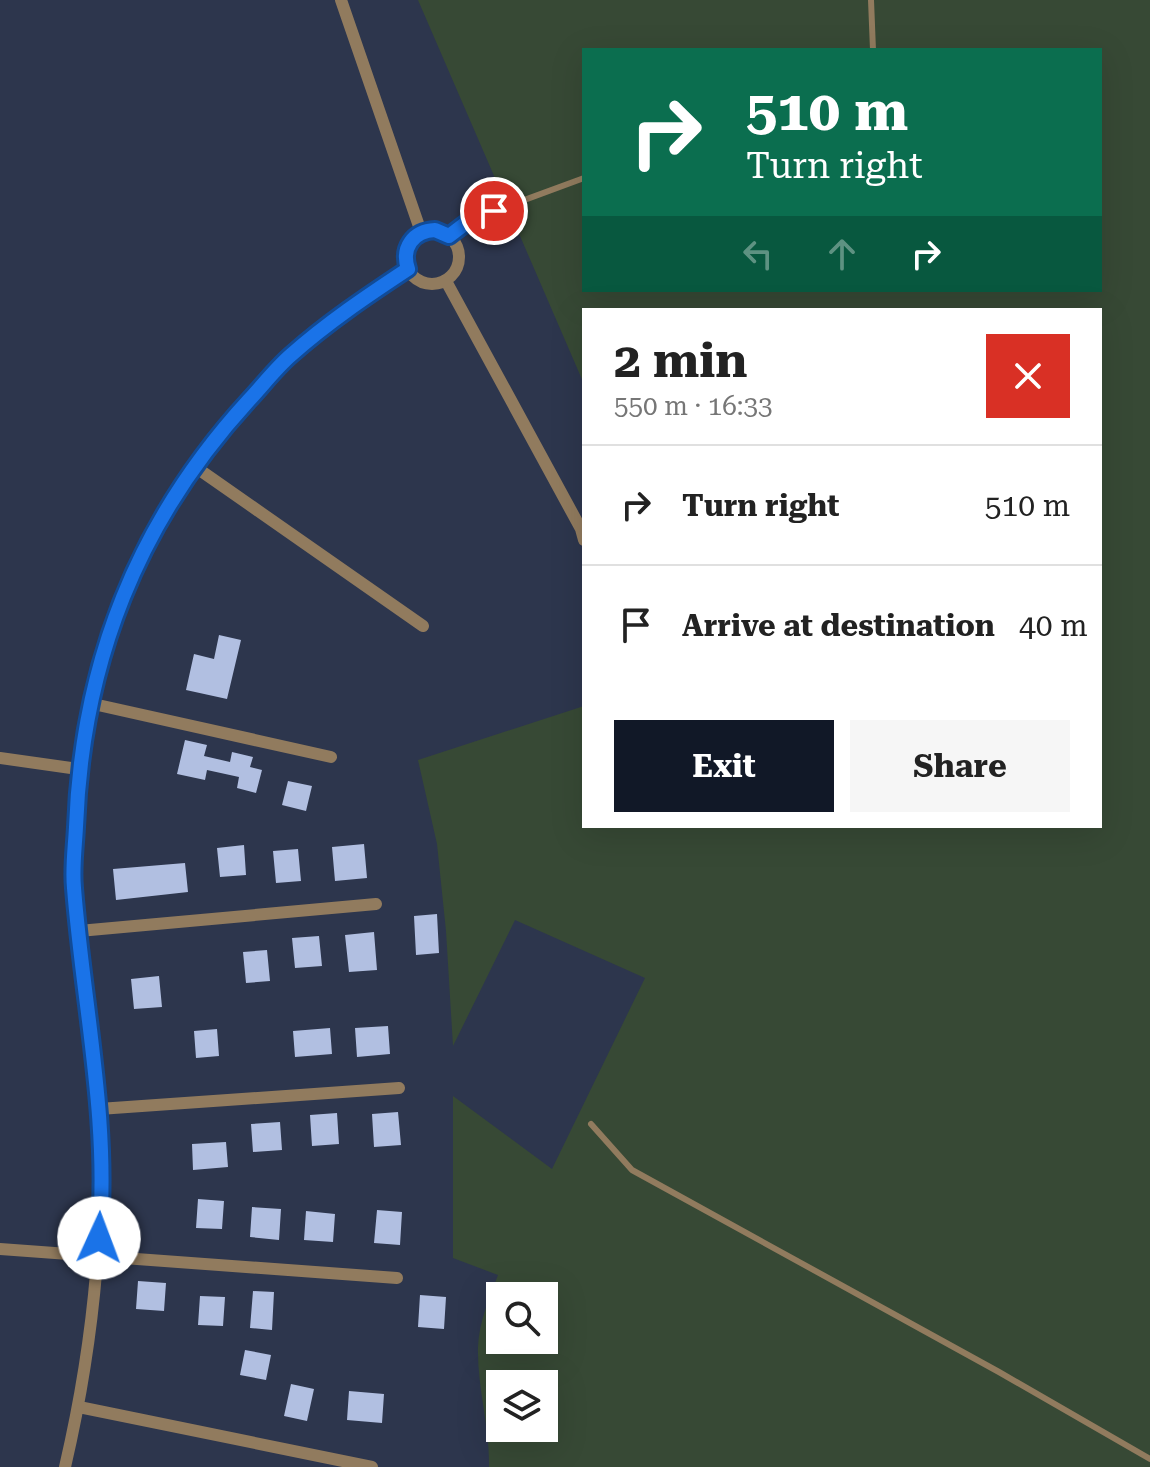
<!DOCTYPE html>
<meta charset="utf-8">
<style>
:root{--surface:#fff;--page:#f6f6f6;--text:#222;--muted:#767676;--line:#e0e0e0;--accent:#111827}
body{margin:0;font-family:"Roboto Serif",serif;background:var(--page);color:var(--text);height:100vh;display:flex;flex-direction:column;font-size:30px;white-space:nowrap}
*{box-sizing:border-box;margin:0}
p{font-size:26px;color:var(--muted)}
.icon{flex:none;width:44px;height:44px;fill:none;stroke:currentColor;stroke-width:2;stroke-linecap:round;stroke-linejoin:round}
.map{position:relative;flex:1;overflow:hidden}
.panel{position:absolute;left:582px;top:308px;width:520px;height:520px;display:flex;flex-direction:column;background:var(--surface);border-radius:0px;box-shadow:0 8px 32px #0002}
.panel>*{flex:none}
.hud{position:absolute;left:582px;top:48px;width:520px;height:244px;border-radius:0px;box-shadow:0 8px 32px #0002;background:#0b6e4f;color:#fff;overflow:hidden}
.buttons{position:absolute;left:486px;top:1282px;display:grid;gap:16px}
.buttons a{display:grid;place-items:center;width:72px;height:72px;border-radius:0px;background:var(--surface);box-shadow:0 8px 32px #0002;font-size:40px}
.pin{position:absolute;display:grid;place-items:center;width:68px;height:68px;color:#fff;margin:-34px;border:4px solid #fff;border-radius:50%;box-shadow:0 2px 8px #0007}
.me{position:absolute;width:88px;margin:-44px;rotate:2deg;stroke-linejoin:round;filter:drop-shadow(0 0 6px #0008)}
.turn{display:flex;align-items:center;gap:28px;height:168px;padding:0 32px;font-size:36px}
.turn .icon{width:104px;height:104px;stroke-width:2.5}
.turn b{display:block;font-size:56px;line-height:68px}
.lanes{display:flex;align-items:center;height:76px;padding:0 32px;background:#0003;justify-content:center;gap:40px;direction:ltr}
.lanes .off{opacity:.35}
.round{display:grid;place-items:center;flex:none;width:84px;height:84px;border-radius:0px;background:var(--page)}
.headline{display:flex;align-items:center;justify-content:space-between;height:136px;padding:0 32px}
h1{font-size:48px;font-weight:700;line-height:60px}
.primary-button{display:flex;gap:16px;margin-top:auto;padding:16px 32px}
.primary-button a{flex:1;height:92px;border-radius:0px;background:var(--accent);color:#fff;font-size:32px;font-weight:700;line-height:92px;text-align:center}
.primary-button a+a{background:var(--page);color:var(--text)}
ul{padding:0;list-style:none}
li{display:flex;align-items:center;gap:24px;height:120px;padding:0 32px;border-top:2px solid var(--line)}
li div{flex:1}
li b{display:block;font-size:30px}
li em{font-style:normal}
.map>svg:first-child{display:block}
</style>
<div class="map">
<svg width="1150" height="1467" viewBox="0 0 1150 1467">
<rect width="100%" height="100%" fill="#2d364d"/>
<path fill="#374935" fill-rule="evenodd" d="M 418,0 L 1150,0 L 1150,1467 L 489,1467 C 490,1427 477,1388 478,1347 C 479,1322 489,1299 498,1275 L 453,1258 L 453,1096 L 552,1169 L 645,978 L 515,920 L 453,1046 L 446,931 L 437,844 L 418,760 L 584,706 L 584,826 L 1100,826 L 1100,310 L 584,310 L 584,384 ZM 584,50 L 1100,50 L 1100,290 L 584,290 ZM 500,1296 L 544,1296 L 544,1340 L 500,1340 ZM 500,1384 L 544,1384 L 544,1428 L 500,1428 Z"/>
<path fill="#b1bfe1" d="M 219,635 L 241,640 L 227,699 L 186,690 L 194,654 L 214,659 Z
M 185,740 L 207,745 L 204,756 L 230,762 L 232,752 L 253,757 L 250,767 L 262,770 L 256,793 L 237,788 L 239,777 L 207,770 L 205,780 L 177,774 Z
M 288,781 L 312,786 L 306,811 L 282,805 Z
M 364,844 L 367,878 L 335,881 L 332,847 Z
M 244,845 L 246,875 L 220,877 L 217,848 Z
M 298,849 L 301,881 L 276,883 L 273,851 Z
M 185,863 L 188,892 L 116,900 L 113,869 Z
M 437,914 L 439,953 L 416,955 L 414,916 Z
M 374,932 L 377,970 L 349,972 L 345,935 Z
M 319,936 L 322,966 L 295,968 L 292,938 Z
M 267,950 L 270,981 L 246,983 L 243,952 Z
M 159,976 L 162,1007 L 134,1009 L 131,979 Z
M 388,1026 L 390,1054 L 357,1057 L 355,1028 Z
M 330,1028 L 332,1054 L 295,1057 L 293,1031 Z
M 217,1029 L 219,1056 L 196,1058 L 194,1031 Z
M 398,1112 L 401,1145 L 374,1147 L 372,1114 Z
M 337,1113 L 339,1144 L 312,1146 L 310,1115 Z
M 280,1122 L 282,1150 L 253,1152 L 251,1124 Z
M 226,1142 L 228,1167 L 193,1170 L 192,1144 Z
M 198,1199 L 224,1201 L 222,1229 L 196,1228 Z
M 252,1207 L 281,1209 L 279,1240 L 250,1237 Z
M 377,1210 L 402,1212 L 400,1245 L 374,1243 Z
M 306,1211 L 335,1214 L 333,1242 L 304,1240 Z
M 138,1281 L 166,1283 L 164,1311 L 136,1309 Z
M 253,1291 L 274,1292 L 272,1330 L 250,1328 Z
M 420,1295 L 446,1297 L 444,1329 L 418,1327 Z
M 200,1296 L 225,1297 L 223,1326 L 198,1325 Z
M 245,1350 L 271,1355 L 266,1380 L 240,1375 Z
M 291,1384 L 314,1389 L 307,1421 L 284,1416 Z
M 349,1391 L 384,1394 L 382,1423 L 347,1420 Z"/>
<g fill="none" stroke-linecap="round" stroke-linejoin="round">
<path stroke="#917b5e" stroke-width="6" d="M 871,0 L 873,50
M 449,236 L 470,220 L 584,178
M 591,1124 L 632,1170 L 999,1372 L 1150,1459"/>
<path stroke="#917b5e" stroke-width="12" d="M 341,0 L 421,232
M405 257a27 27 0 1 1 54 0a27 27 0 1 1-54 0Z
M 446,281 L 581,529 L 584,540
M 194,466 L 423,626
M 89,703 L 331,757
M 0,758 L 78,769
M 79,931 L 376,904
M 99,1109 L 399,1088
M 0,1249 L 397,1278
M 79,1407 L 372,1467
M 65,1467 C 92,1351 105,1230 99,1111 C 95,1036 78,961 74,886 C 72,867 75,846 76,826 C 82,662 138,521 249,400 C 263,385 275,369 290,356 C 326,322 367,296 408,269"/>
</g>
<g fill="none" stroke-linecap="round" stroke-linejoin="round">
<g stroke="#114b97" stroke-width="20">
<path id="route" d="M 99,1238 C 110,1121 83,1004 74,888 C 72,868 75,847 76,827 C 82,662 138,521 249,400 C 263,385 276,368 291,355 C 327,323 367,296 408,269 C 401,248 413,231 435,230 L 449,236 L 470,220 L 494,211"/>
</g>
<use href="#route" stroke="#1a73e8" stroke-width="14"/>
</g>
</svg>
<div class="buttons">
<a><svg class="icon" aria-label="search" viewBox="0 0 24 24"><circle cx="10" cy="10" r="6"/><path d="M15 15l6 6"/></svg></a>
<a><svg class="icon" aria-label="layers" viewBox="0 0 24 24"><path d="M12 4l9 5-9 5-9-5zM3 14l9 5 9-5"/></svg></a>
</div>
<div class="pin" style="left:494px;top:211px;background:#d93025"><svg class="icon" aria-label="arrive" viewBox="0 0 24 24"><path d="M6 21V4h12l-3 4 3 4H6"/></svg></div>
<svg class="me" style="left:99px;top:1238px" viewBox="-20 -20 40 40"><circle r="19" fill="#fff"/><path d="M0-13L10 11 0 6-10 11z" fill="#1a73e8"/></svg>
<div class="hud">
<div class="turn"><svg class="icon" aria-label="right" viewBox="0 0 24 24"><path d="M7 20v-9h11M14 6l5 5-5 5"/></svg><div><b>510 m</b>Turn right</div></div>
<div class="lanes"><svg class="icon off" aria-label="left" viewBox="0 0 24 24"><path d="M17 20v-9H6M10 6l-5 5 5 5"/></svg><svg class="icon off" aria-label="ahead" viewBox="0 0 24 24"><path d="M12 20V5M6 11l6-6 6 6"/></svg><svg class="icon" aria-label="right" viewBox="0 0 24 24"><path d="M7 20v-9h11M14 6l5 5-5 5"/></svg></div>
</div>
<section class="panel">
<div class="headline"><div><h1>2 min</h1><p>550 m · 16:33</p></div><a class="round" style="background:#d93025;color:#fff"><svg class="icon" aria-label="close" viewBox="0 0 24 24"><path d="M6 6l12 12M18 6L6 18"/></svg></a></div>
<ul>
<li><svg class="icon" aria-label="right" viewBox="0 0 24 24"><path d="M7 20v-9h11M14 6l5 5-5 5"/></svg><div><b>Turn right</b></div><em>510 m</em></li>
<li><svg class="icon" aria-label="arrive" viewBox="0 0 24 24"><path d="M6 21V4h12l-3 4 3 4H6"/></svg><div><b>Arrive at destination</b></div><em>40 m</em></li>
</ul>
<div class="primary-button"><a>Exit</a><a>Share</a></div>
</section>
</div>
